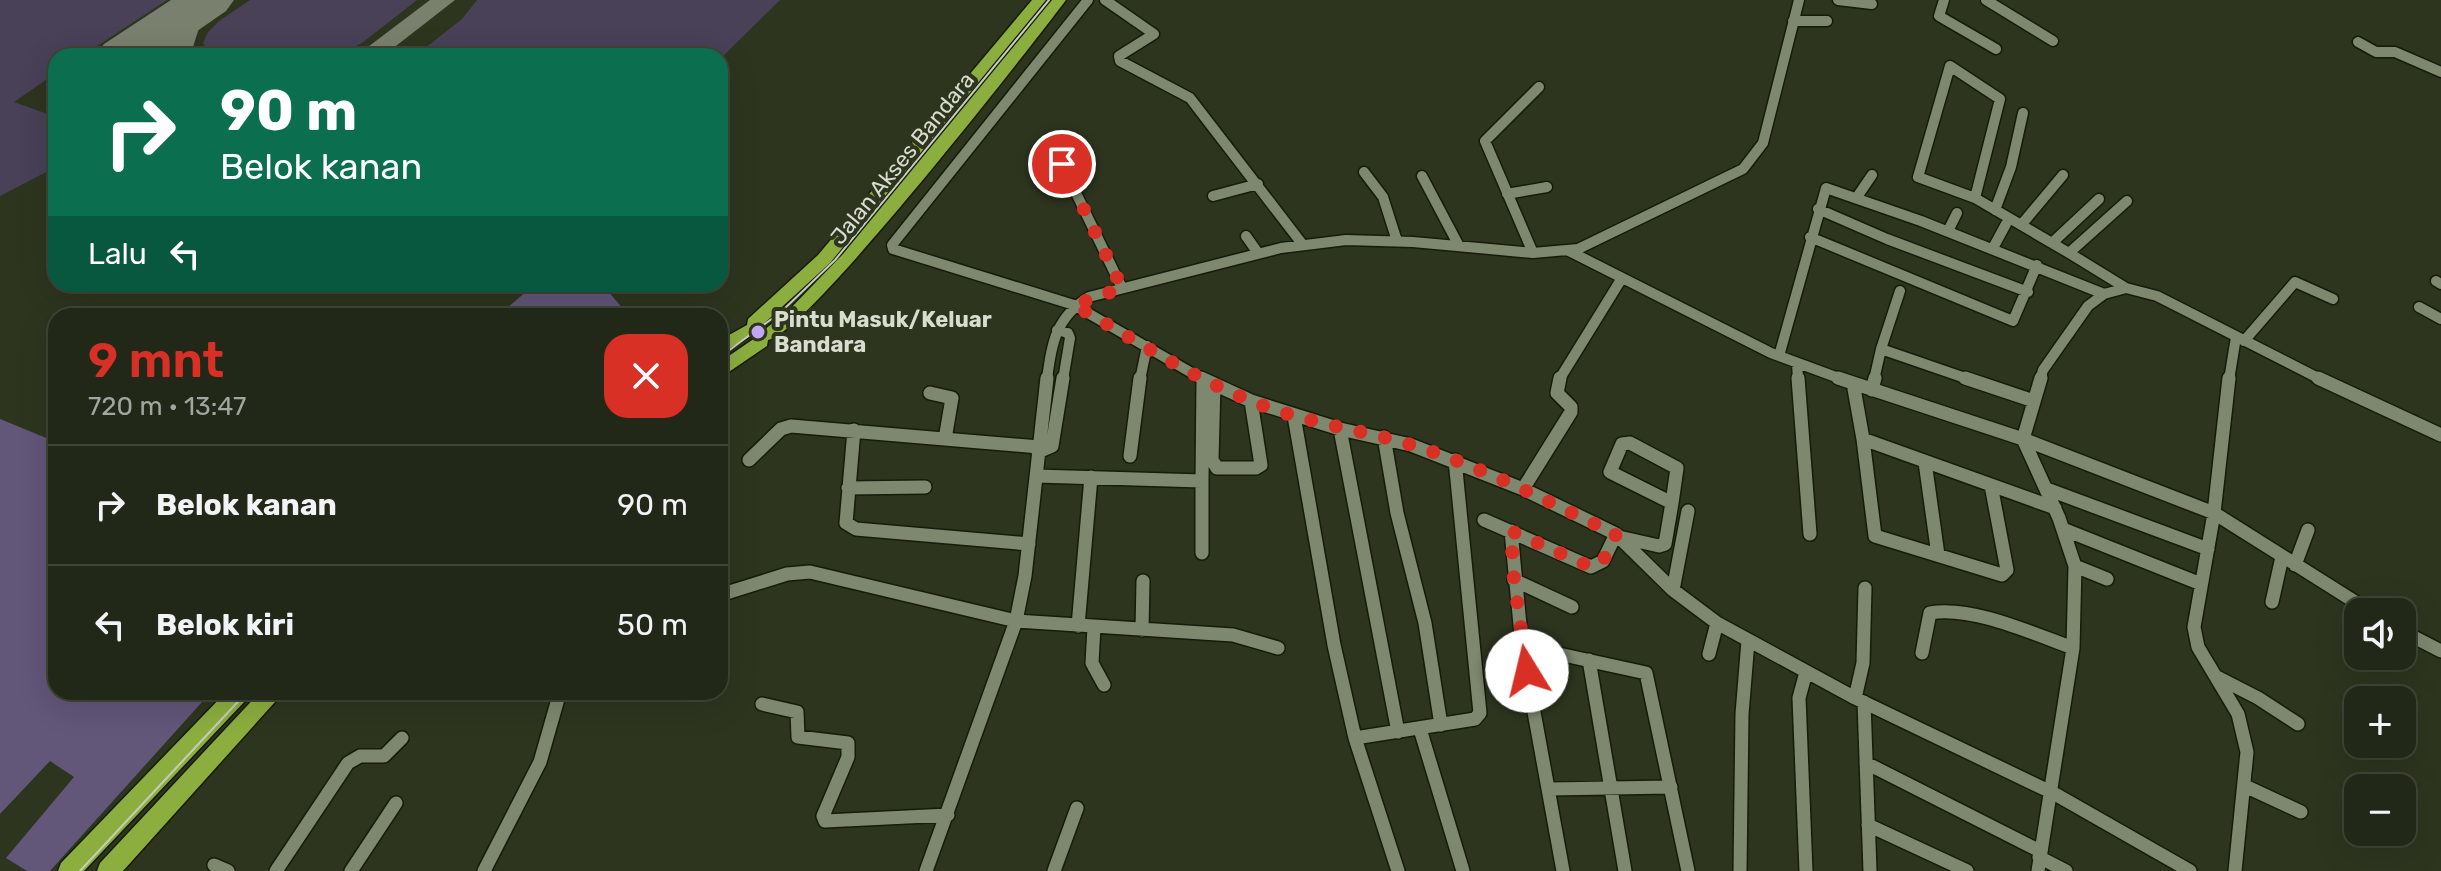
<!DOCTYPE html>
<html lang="id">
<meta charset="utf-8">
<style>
:root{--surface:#222817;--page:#2e3424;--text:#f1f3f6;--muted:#a2a6a1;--line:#3f4436;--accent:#d93025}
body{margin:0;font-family:Rubik,sans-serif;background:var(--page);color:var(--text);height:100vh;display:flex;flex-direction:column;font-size:30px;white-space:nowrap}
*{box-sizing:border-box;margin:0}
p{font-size:26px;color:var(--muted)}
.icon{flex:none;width:44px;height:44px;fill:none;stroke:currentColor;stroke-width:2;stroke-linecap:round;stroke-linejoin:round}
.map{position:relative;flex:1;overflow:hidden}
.details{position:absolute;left:48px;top:308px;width:680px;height:392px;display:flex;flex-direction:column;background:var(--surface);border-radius:24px;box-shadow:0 8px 32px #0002,0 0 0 2px var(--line)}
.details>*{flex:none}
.top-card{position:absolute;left:48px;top:48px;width:680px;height:244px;border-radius:24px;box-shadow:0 8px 32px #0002,0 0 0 2px var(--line);background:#0b6e4f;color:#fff;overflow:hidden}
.buttons{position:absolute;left:2344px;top:598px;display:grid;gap:16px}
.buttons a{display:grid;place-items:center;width:72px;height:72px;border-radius:16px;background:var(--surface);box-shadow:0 8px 32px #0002,0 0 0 2px var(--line);font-size:40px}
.pin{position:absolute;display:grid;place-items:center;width:68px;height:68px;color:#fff;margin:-34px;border:4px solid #fff;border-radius:50%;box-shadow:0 2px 8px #0007}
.me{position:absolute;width:88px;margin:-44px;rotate:351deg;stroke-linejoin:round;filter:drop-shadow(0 0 6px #0008)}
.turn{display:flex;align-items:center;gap:28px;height:168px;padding:0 40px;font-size:36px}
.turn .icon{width:104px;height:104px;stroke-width:2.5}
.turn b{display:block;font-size:56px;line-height:68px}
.then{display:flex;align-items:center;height:76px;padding:0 40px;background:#0003;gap:16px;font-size:30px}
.round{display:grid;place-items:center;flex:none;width:84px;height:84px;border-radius:24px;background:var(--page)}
.headline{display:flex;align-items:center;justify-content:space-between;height:136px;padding:0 40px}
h1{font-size:48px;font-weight:600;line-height:60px;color:var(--accent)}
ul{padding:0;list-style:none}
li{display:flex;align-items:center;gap:24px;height:120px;padding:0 40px;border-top:2px solid var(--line)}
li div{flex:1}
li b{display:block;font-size:30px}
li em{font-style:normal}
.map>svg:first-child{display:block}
</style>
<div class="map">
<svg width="2441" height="871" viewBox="0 0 2441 871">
<rect width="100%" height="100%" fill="#2d351f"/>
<path fill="#484157" d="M 0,0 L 167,0 L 82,56 L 56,56 L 56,73 L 14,102 L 56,117 L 56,167 L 0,196 Z
M 250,0 L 417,0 L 362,43 L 335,56 L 211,56 L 203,43 L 208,32 L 219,21 Z
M 477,0 L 780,0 L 720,59 L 720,56 L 415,56 L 462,19 Z"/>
<path fill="#625679" d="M 535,284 L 602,284 L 629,316 L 498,316 Z
M 0,419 L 56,442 L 56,692 L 211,692 L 50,871 L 27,871 L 6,858 L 74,777 L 50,761 L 0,814 Z"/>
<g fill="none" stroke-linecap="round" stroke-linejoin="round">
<path fill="#7a806e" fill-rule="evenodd" d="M 196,0 L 220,0 L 200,25 L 190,56 L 166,56 L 174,30 L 151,37 L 134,50 L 139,56 L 112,56 L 109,52 C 123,30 154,12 180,20 Z
M 430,0 L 455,0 L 383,56 L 356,56 Z"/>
<path fill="#7a806e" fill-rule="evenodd" d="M 171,0 L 234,0 L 226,11 L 161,56 L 96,56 L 104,44 Z"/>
<g stroke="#151c08" stroke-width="13">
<path id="minor-far1" d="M 1088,0 L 892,245 L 893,249 L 1074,305 L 1204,380
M 1105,0 L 1154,34 L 1119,56 L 1120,61 L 1190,98 L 1303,245
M 1838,0 L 1872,4
M 1944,0 L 1939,16 L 1996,49
M 1986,0 L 2053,41
M 1793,21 L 1827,21
M 2358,42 L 2376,52 L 2395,52 L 2441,72
M 1950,66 L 2000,99 L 1975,198 L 1918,177 Z
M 1062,164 L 1122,288
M 1364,172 L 1383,197 L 1397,241
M 1422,176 L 1459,246
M 1507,194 L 1547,187
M 1213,196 L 1258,184
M 1857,197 L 1872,175
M 1975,198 L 2069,253
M 1818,209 L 1887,239 L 2028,292
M 1995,210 L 2011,167 L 2023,113
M 2022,224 L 2063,175
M 1948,231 L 1957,213
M 1246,236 L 1258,253
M 1810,237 L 2013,321 L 2037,265
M 2052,243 L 2099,199
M 1993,248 L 2006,224
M 1569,251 L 1771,353 L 1844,380
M 1533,253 L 1485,141 L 1539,87
M 2436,281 L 2441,284
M 2126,288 L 2069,253 L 2127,201
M 2419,307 L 2441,319
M 1057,330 L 1068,333 L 1070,338 L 1063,380
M 2244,341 L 2295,282 L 2333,299
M 1881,349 L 1900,291
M 1779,356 L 1826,188 L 1921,221 L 2104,294
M 1797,363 L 1798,380
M 1047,380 C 1051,344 1056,317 1089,297 L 1281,248 L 1346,240 L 1413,242 L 1533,253 L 1578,249 L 1743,169 L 1763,143 L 1799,0
M 1140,380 L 1147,346
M 1559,380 L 1622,278
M 1874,380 L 1881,349 L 1971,380
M 2040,380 L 2043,370 L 2088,306 L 2104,294 L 2126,288 L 2157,296 L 2322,380
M 2229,380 L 2236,337"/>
</g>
<g stroke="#151c08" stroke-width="16">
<path id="minor" d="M 1201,378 L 1251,401 L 1340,429 L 1411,445 L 1523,489 L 1616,534 L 1673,590 L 1717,623 L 1855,698 L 2055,794 L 2190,871
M 1798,378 L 1810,534
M 1838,378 L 1853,383 L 1863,439 L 2055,508
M 1965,378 L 2034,401
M 2229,378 L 2214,513 L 2194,627 L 2198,647 L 2238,714 L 2247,752 L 2235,871
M 2318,378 L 2441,435
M 1853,383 L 2023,439 L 2214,513 L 2371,612
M 1214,384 L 1212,460 L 1217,468 L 1256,468 L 1261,465 L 1251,401
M 1872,390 L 1875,378
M 930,393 L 952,398 L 945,439
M 1294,416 L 1334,645 L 1355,738 L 1398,871
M 1340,429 L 1398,732
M 854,430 L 846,523 L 856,529 L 1029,544
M 1384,437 L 1397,513 L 1425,623 L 1441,725
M 1863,439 L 1875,536 L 2002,575 L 2007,570 L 1991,485
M 1630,443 L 1677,468 L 1672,503 L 1610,472 L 1622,444 Z
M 1038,452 L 1052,446 L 1063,378
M 1130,456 L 1140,378
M 749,460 L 781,429 L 791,426 L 1039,447
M 1925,462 L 1938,555
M 1036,476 L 1202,481 L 1203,379
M 1202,481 L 1202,553
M 848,488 L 925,487
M 1523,489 L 1571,412 L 1571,407 L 1557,393 L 1560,378
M 2047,489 L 2208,549
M 1484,520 L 1591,567 L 1603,561 L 1616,534
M 2063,529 L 2201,584
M 1511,531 L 1522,646 L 1563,871
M 1619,537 L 1659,546 L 1665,544 L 1672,503
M 2295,565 L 2308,530
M 2075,566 L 2107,579
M 1514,580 L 1572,607
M 1673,590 L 1688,511
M 720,595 L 787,574 L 810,572 L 1016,621 L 1233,635 L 1278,648
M 2272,602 L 2282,557
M 1078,626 L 1091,477
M 1094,627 L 1092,663 L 1104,685
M 1142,630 L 1143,581
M 2402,631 L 2441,651
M 1522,646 L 1646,673 L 1688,871
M 1922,653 L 1930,613 C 1971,605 2034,634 2073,648
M 1709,654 L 1717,623
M 1589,660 L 1625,871
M 1806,672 L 1799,698 L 1806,871
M 2217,677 L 2258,698 L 2298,724
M 1855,698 L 1863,663 L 1865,588
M 1864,702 L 1870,871
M 762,704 L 797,712 L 798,737 L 848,743 L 848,757 L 823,816 L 825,821 L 948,815
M 1420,729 L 1463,871
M 1355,738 L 1475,719 L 1480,713 L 1455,460
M 1866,763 L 2040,851
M 2245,786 L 2301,812
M 1549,789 L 1671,787
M 1868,825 L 1967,871
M 2039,857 L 2066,871
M 214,865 L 228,871
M 276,871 L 348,763 L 360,756 L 384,756 L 402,738
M 351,871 L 396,803
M 484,871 L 540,762 L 560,692
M 926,871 L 1016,621 L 1025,576 L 1047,378
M 1054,871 L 1077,808
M 1740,871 L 1742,714 L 1748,641
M 2038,871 L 2073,648 L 2075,566 L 2059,518 L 2023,439 L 2041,378"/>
</g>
<g stroke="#151c08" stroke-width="3">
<path id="highway" d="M 1032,0 L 1046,0 L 830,263 L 760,327 L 753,329 L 752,335 L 720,354 L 720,340 L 747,325 L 748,319 L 818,255 Z
M 1052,0 L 1066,0 C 1030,48 806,335 768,340 L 767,346 L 720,378 L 720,362 L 755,338 L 763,336 L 764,330 L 788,311 L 843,254 Z
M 226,692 L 250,692 L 247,699 L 84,871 L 58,871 L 61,863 Z
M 260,692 L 284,692 L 123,871 L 97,871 L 100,863 Z"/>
</g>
<use href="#minor-far1" stroke="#7e886f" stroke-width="10"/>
<use href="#minor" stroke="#7e886f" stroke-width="13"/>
<use href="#highway" fill="#8cae3f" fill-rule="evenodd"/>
<path stroke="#c6ccbe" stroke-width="2" d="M 720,357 L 781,312 L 835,260 L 1049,0
M 80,871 L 247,692"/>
</g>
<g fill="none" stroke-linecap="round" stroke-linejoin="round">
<path stroke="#d93025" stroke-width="14" stroke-dasharray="0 25.2" d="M 1062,164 L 1122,288 L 1074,305 C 1132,338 1189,376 1251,401 C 1304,423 1360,429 1415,446 C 1485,468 1550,503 1616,534 L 1603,561 L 1591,567 L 1511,531 L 1514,580 L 1527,671"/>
</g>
<circle fill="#c1a8f3" stroke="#2d351f" stroke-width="3" cx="758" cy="332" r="8"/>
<g text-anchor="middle" stroke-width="8" stroke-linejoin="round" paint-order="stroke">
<g font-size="22" fill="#d8ddd0" stroke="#2d351f">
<text transform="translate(902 158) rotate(-51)" y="8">Jalan Akses Bandara</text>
</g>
<g font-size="22" font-weight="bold" fill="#d8ddd0" stroke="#2d351f" text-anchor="start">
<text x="774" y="327">Pintu Masuk/Keluar<tspan x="774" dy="25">Bandara</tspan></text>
</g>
</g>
</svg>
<div class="buttons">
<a><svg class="icon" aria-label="sound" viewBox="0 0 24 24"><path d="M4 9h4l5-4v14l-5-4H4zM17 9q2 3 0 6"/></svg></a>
<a>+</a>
<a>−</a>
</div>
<div class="pin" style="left:1062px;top:164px;background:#d93025"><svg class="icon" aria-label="arrive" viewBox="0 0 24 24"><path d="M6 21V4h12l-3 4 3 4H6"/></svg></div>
<svg class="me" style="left:1527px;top:671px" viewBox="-20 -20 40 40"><circle r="19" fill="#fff"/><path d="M0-13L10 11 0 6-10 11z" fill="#d93025"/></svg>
<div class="top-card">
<div class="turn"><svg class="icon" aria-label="right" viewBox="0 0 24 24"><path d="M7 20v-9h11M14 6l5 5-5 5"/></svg><div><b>90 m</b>Belok kanan</div></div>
<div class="then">Lalu<svg class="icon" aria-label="left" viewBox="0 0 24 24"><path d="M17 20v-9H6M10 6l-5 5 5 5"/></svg></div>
</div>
<section class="details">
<div class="headline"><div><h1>9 mnt</h1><p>720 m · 13:47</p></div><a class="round" style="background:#d93025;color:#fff"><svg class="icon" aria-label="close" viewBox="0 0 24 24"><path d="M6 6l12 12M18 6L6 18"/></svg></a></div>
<ul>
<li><svg class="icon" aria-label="right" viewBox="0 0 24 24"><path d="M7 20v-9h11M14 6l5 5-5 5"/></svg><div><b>Belok kanan</b></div><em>90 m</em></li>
<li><svg class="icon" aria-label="left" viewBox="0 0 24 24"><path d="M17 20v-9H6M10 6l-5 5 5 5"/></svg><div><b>Belok kiri</b></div><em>50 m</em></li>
</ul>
</section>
</div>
